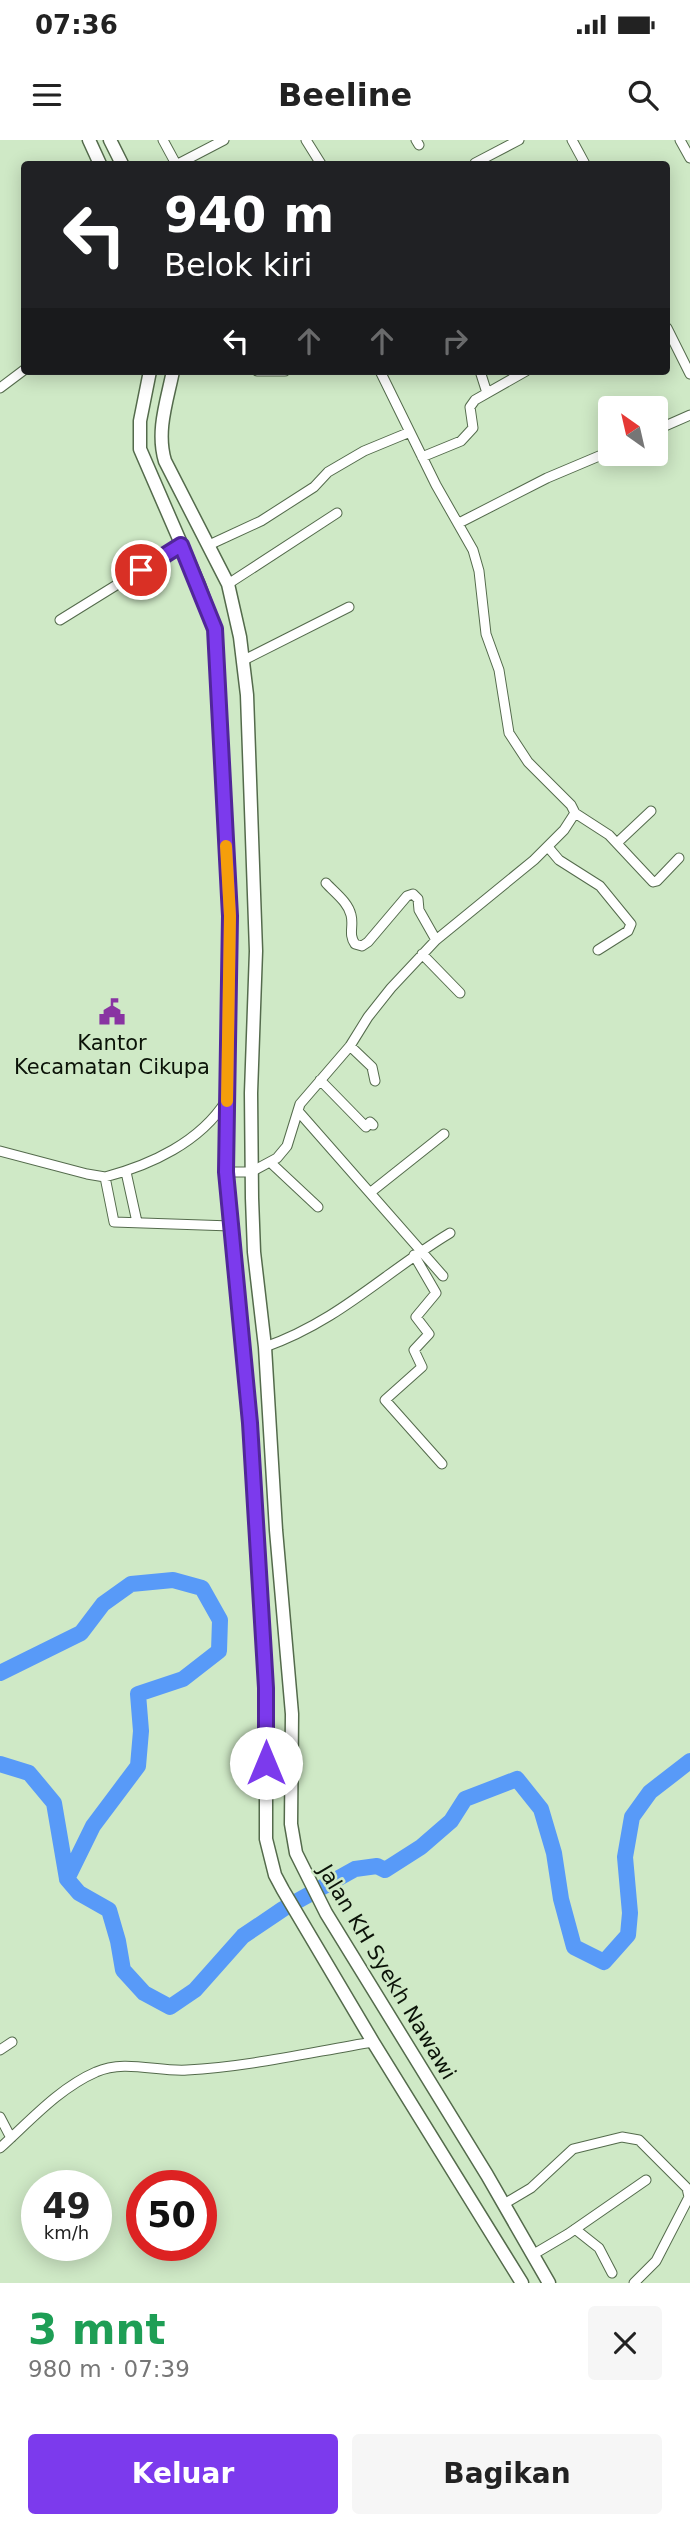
<!DOCTYPE html>
<html lang="id">
<meta charset="utf-8">
<style>
:root{--surface:#fff;--page:#f6f6f6;--text:#222;--muted:#767676;--accent:#7c3aed}
body{margin:0;font-family:"DejaVu Sans",sans-serif;background:var(--page);color:var(--text);height:100vh;display:flex;flex-direction:column;font-size:26px;white-space:nowrap}
*{box-sizing:border-box;margin:0}
p{font-size:23px;color:var(--muted)}
.icon{flex:none;width:38px;height:38px;fill:none;stroke:currentColor;stroke-width:2;stroke-linecap:round;stroke-linejoin:round}
.map{position:relative;height:2143px;overflow:hidden}
.sheet{display:flex;flex-direction:column;background:var(--surface);flex:1}
.sheet>*{flex:none}
.hud{position:absolute;left:21px;top:21px;width:649px;height:214px;border-radius:7px;box-shadow:0 4px 18px #0003;background:#202124;color:#fff;overflow:hidden}
.needle{width:46px;rotate:326deg}
.controls{position:absolute;left:598px;top:256px;display:grid;gap:14px}
.controls a{display:grid;place-items:center;width:70px;height:70px;border-radius:7px;background:var(--surface);box-shadow:0 4px 18px #0003;font-size:35px}
.speed{position:absolute;left:21px;top:2030px;display:flex;gap:14px;font-size:35px;font-weight:700;text-align:center}
.speed>*{display:grid;place-content:center;width:91px;height:91px;border-radius:50%;background:var(--surface);box-shadow:0 4px 18px #0003;line-height:1}
.speed small{font-size:18px;font-weight:400}
.speed .limit{border:10px solid #d22;background:#fff;color:#111}
.pin{position:absolute;display:grid;place-items:center;width:60px;height:60px;color:#fff;margin:-30px;border:4px solid #fff;border-radius:50%;box-shadow:0 2px 7px #0007}
.me{position:absolute;width:77px;margin:-38px;rotate:0deg;stroke-linejoin:round;filter:drop-shadow(0 0 5px #0008)}
.turn{display:flex;align-items:center;gap:24px;height:147px;padding:0 28px;font-size:32px}
.turn .icon{width:91px;height:91px;stroke-width:2.5}
.turn b{display:block;font-size:49px;line-height:60px}
.lanes{display:flex;align-items:center;height:66px;padding:0 28px;background:#0003;justify-content:center;gap:35px;direction:ltr}
.lanes .off{opacity:.35}
.round{display:grid;place-items:center;flex:none;width:74px;height:74px;border-radius:7px;background:var(--page)}
.headline{display:flex;align-items:center;justify-content:space-between;height:119px;padding:0 28px}
h1{font-size:42px;font-weight:700;line-height:52px;color:#1e9e55}
.cta{display:flex;gap:14px;margin-top:auto;padding:14px 28px}
.cta a{flex:1;height:80px;border-radius:7px;background:var(--accent);color:#fff;font-size:28px;font-weight:700;line-height:80px;text-align:center}
.cta a+a{background:var(--page);color:var(--text)}
.status{display:flex;justify-content:space-between;align-items:center;height:49px;padding:0 35px;background:var(--surface);direction:ltr}
.status svg{height:19px;fill:currentColor}
header{display:flex;justify-content:space-between;align-items:center;height:91px;padding:0 28px;background:var(--surface);font-size:32px;font-weight:700}
.map>svg:first-child{display:block}
</style>
<div class="status"><b>07:36</b><svg viewBox="0 0 49 12"><path d="M0 12V9h3v3zM5 12V6h3v6zM10 12V3h3v9zM15 12V0h3v12zM26 1h20v11H26zM47 4h2v5h-2z"/></svg></div>
<header><svg class="icon" aria-label="menu" viewBox="0 0 24 24"><path d="M4 6h16M4 12h16M4 18h16"/></svg>Beeline<svg class="icon" aria-label="search" viewBox="0 0 24 24"><circle cx="10" cy="10" r="6"/><path d="M15 15l6 6"/></svg></header>
<div class="map">
<svg width="690" height="2143" viewBox="0 0 690 2143">
<rect width="100%" height="100%" fill="#cfe9c6"/>
<g fill="none" stroke-linecap="round" stroke-linejoin="round">
<path stroke="#589af8" stroke-width="16" d="M 0,1533 L 81,1493 L 103,1464 L 131,1444 L 173,1440 L 202,1448 L 220,1480 L 219,1511 L 183,1539 L 138,1554 L 141,1591 L 138,1626 L 93,1686 L 67,1739 L 79,1753 L 109,1770 L 118,1801 L 123,1830 L 144,1853 L 170,1867 L 195,1850 L 243,1796 L 283,1769 L 355,1729 L 377,1726 L 385,1730 L 421,1707 L 451,1681 L 465,1659 L 517,1639 L 541,1669 L 554,1713 L 561,1759 L 574,1807 L 604,1822 L 628,1795 L 630,1773 L 625,1717 L 632,1677 L 650,1652 L 690,1621
M 0,1624 L 29,1633 L 54,1663 L 67,1739"/>
<g stroke="#546b4c" stroke-width="11">
<path id="street" d="M 163,0 L 176,24
M 306,0 L 321,24
M 416,0 L 419,5
M 572,0 L 585,24
M 680,0 L 690,18
M 475,23 L 519,0
M 178,24 L 224,0
M 667,188 L 690,234
M 257,231 L 285,231
M 380,231 L 436,345 L 473,410 L 479,431 L 486,494 L 499,530 L 509,593 L 528,622 L 571,665 L 575,673
M 480,231 L 487,253
M 0,248 L 24,230
M 656,290 L 690,275
M 422,317 L 461,301 L 473,288 L 470,267 L 475,260 L 526,231
M 459,383 L 547,338 L 611,311
M 209,405 L 261,381 L 314,347 L 328,332 L 364,311 L 410,292
M 228,444 L 337,373
M 60,480 L 181,405
M 242,521 L 349,467
M 617,703 L 651,671
M 548,707 L 559,720 L 600,746 L 631,784 L 628,791 L 598,810
M 326,743 C 335,753 348,762 351,775 C 354,786 348,794 355,804 L 362,806 L 368,802 L 407,756 L 413,754 L 418,759 L 419,770 L 436,800
M 422,814 L 460,853
M 350,906 L 372,927 L 375,941
M 320,940 L 366,987 L 370,982 L 373,985
M 298,971 L 443,1136
M 0,1011 L 87,1034 L 105,1037 L 114,1082 L 231,1086
M 271,1023 L 318,1067
M 126,1032 L 137,1082
M 226,1032 L 251,1032 L 277,1018 L 287,1006 L 300,964 L 350,906 L 368,877 L 391,848 L 436,800 L 534,720 L 564,690 L 575,673 L 609,695 L 653,742 L 657,741 L 679,718
M 105,1037 C 151,1025 200,1002 226,961
M 371,1052 L 444,994
M 414,1115 L 436,1153 L 416,1177 L 429,1194 L 414,1210 L 422,1227 L 385,1260 L 442,1324
M 265,1207 C 339,1181 385,1132 450,1093
M 0,1910 L 12,1902
M 0,1977 L 11,1998
M 0,2008 C 29,1982 59,1948 96,1932 C 124,1919 158,1932 187,1930 C 248,1927 312,1912 373,1902
M 504,2064 L 531,2048 L 573,2009 L 622,1997 L 639,2000 L 687,2048 L 689,2057 L 656,2121 L 634,2143
M 575,2089 L 599,2108 L 612,2133
M 534,2114 L 568,2094 L 646,2040"/>
</g>
<g stroke="#546b4c" stroke-width="15">
<path id="secondary" d="M 89,0 L 100,24
M 110,0 L 122,24
M 150,231 L 140,281 L 140,309 L 199,445 L 215,489 L 230,776 L 226,1032 L 250,1283 L 266,1548 L 266,1699 L 275,1735 L 283,1750 L 373,1902 L 522,2143
M 173,231 C 167,261 156,291 165,321 L 228,444 L 240,497 L 247,555 L 256,811 L 251,953 L 252,1058 L 254,1112 L 265,1207 L 276,1390 L 292,1574 L 291,1684 L 296,1713 L 326,1773 L 487,2035 L 549,2143"/>
</g>
<use href="#street" stroke="#fff" stroke-width="9"/>
<use href="#secondary" stroke="#fff" stroke-width="12"/>
</g>
<g fill="none" stroke-linecap="round" stroke-linejoin="round">
<g stroke="#51269a" stroke-width="18">
<path id="route" d="M 141,430 L 181,405 L 215,489 L 230,776 L 226,1032 L 250,1283 L 266,1548 L 266,1623"/>
</g>
<use href="#route" stroke="#7c3aed" stroke-width="12"/>
<path stroke="#f59e0b" stroke-width="12" d="M 226,706 L 230,776 L 227,961"/>
</g>
<defs>
<g id="civic-bare" transform="scale(2.1)"><path d="M-.6-6.5H3V-4.5H.6V-3L4-1V1h2V6H-6V1h2V-1L-.6-3ZM-1.2 2.5V6h2.4V2.5Z" fill="#8934a2" stroke="#cfe9c6" stroke-width="2.5" paint-order="stroke"/></g>
</defs>
<g fill-rule="evenodd">
<use href="#civic-bare" x="112" y="872"/>
</g>
<g text-anchor="middle" stroke-width="5" stroke-linejoin="round" paint-order="stroke">
<g font-size="21" fill="#0b1308" stroke="#cfe9c6">
<text x="112" y="910">Kantor<tspan x="112" dy="24">Kecamatan Cikupa</tspan></text>
</g>
<g font-size="21" fill="#0b1308" stroke="#cfe9c6">
<text transform="translate(387 1832) rotate(59)" y="7">Jalan KH Syekh Nawawi</text>
</g>
</g>
</svg>
<div class="controls">
<a><svg class="needle" viewBox="-14 -14 28 28"><path d="M0-13l5 13h-10z" fill="#e53935"/><path d="M0 13l5-13h-10z" fill="#767676"/></svg></a>
</div>
<div class="speed"><div>49<small>km/h</small></div><div class="limit">50</div></div>
<div class="pin" style="left:141px;top:430px;background:#d93025"><svg class="icon" aria-label="arrive" viewBox="0 0 24 24"><path d="M6 21V4h12l-3 4 3 4H6"/></svg></div>
<svg class="me" style="left:266px;top:1623px" viewBox="-20 -20 40 40"><circle r="19" fill="#fff"/><path d="M0-13L10 11 0 6-10 11z" fill="#7c3aed"/></svg>
<div class="hud">
<div class="turn"><svg class="icon" aria-label="left" viewBox="0 0 24 24"><path d="M17 20v-9H6M10 6l-5 5 5 5"/></svg><div><b>940 m</b>Belok kiri</div></div>
<div class="lanes"><svg class="icon" aria-label="left" viewBox="0 0 24 24"><path d="M17 20v-9H6M10 6l-5 5 5 5"/></svg><svg class="icon off" aria-label="ahead" viewBox="0 0 24 24"><path d="M12 20V5M6 11l6-6 6 6"/></svg><svg class="icon off" aria-label="ahead" viewBox="0 0 24 24"><path d="M12 20V5M6 11l6-6 6 6"/></svg><svg class="icon off" aria-label="right" viewBox="0 0 24 24"><path d="M7 20v-9h11M14 6l5 5-5 5"/></svg></div>
</div>
</div>
<section class="sheet">
<div class="headline"><div><h1>3 mnt</h1><p>980 m · 07:39</p></div><a class="round"><svg class="icon" aria-label="close" viewBox="0 0 24 24"><path d="M6 6l12 12M18 6L6 18"/></svg></a></div>
<div class="cta"><a>Keluar</a><a>Bagikan</a></div>
</section>
